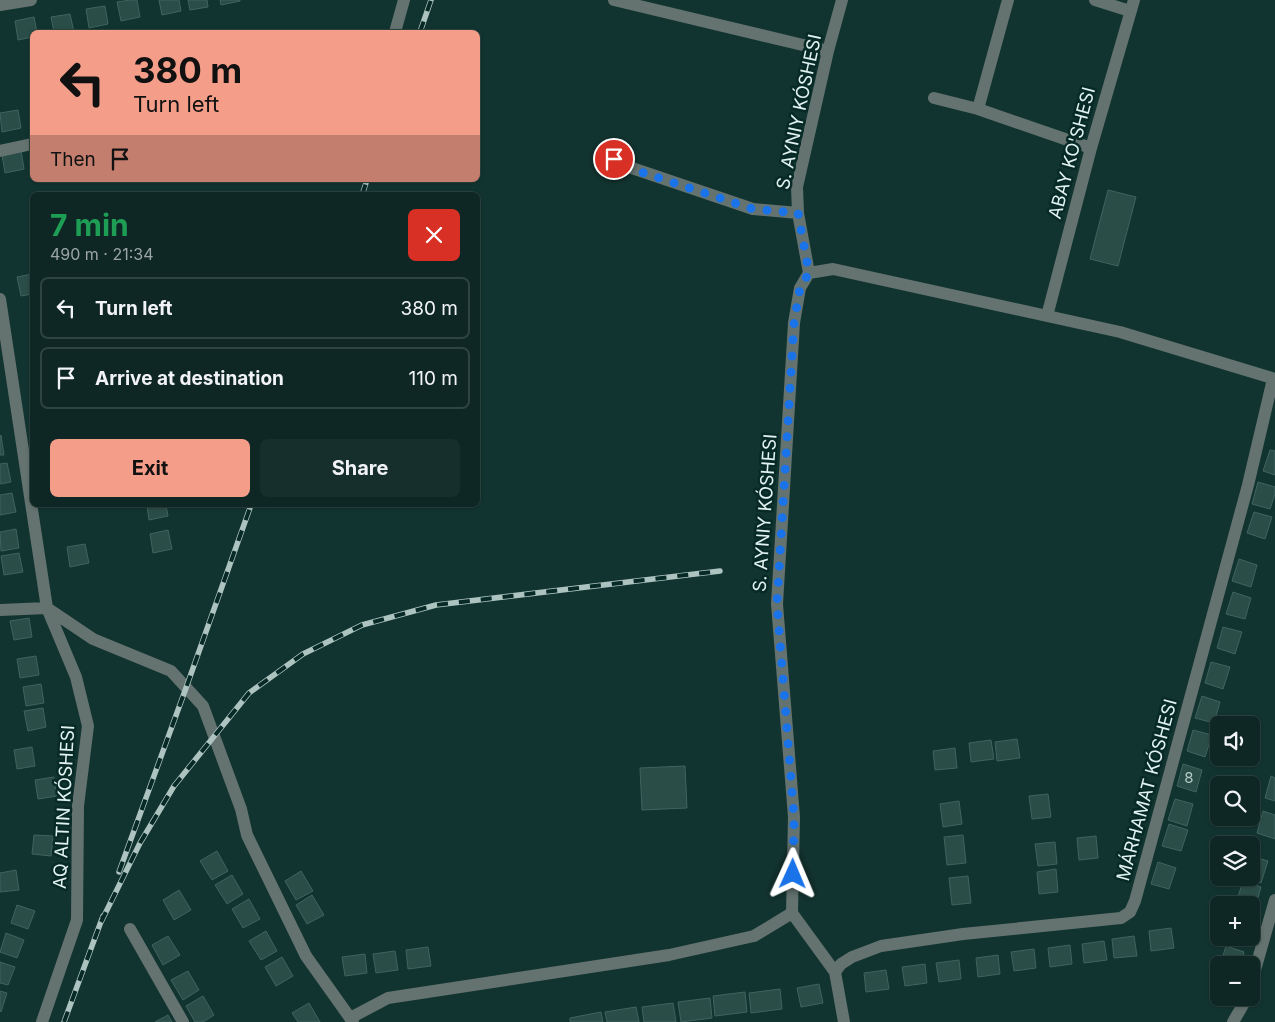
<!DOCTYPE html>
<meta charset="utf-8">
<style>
:root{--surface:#0e2724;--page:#172f2c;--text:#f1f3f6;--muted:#9ba5a6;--line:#2e4441;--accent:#f49e8a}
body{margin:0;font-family:Inter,sans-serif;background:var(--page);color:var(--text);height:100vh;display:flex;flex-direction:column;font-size:19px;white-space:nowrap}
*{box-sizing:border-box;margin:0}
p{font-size:16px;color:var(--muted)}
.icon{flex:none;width:28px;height:28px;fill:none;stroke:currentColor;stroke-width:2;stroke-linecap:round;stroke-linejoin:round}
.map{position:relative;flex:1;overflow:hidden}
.drawer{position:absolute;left:30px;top:192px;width:450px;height:315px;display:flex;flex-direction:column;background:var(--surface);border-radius:8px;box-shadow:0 1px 4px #0004,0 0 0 1px var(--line)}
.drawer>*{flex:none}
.top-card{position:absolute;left:30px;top:30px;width:450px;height:152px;border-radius:8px;box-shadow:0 1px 4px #0004,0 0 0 1px var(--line);background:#f49e8a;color:#111;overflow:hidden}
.buttons{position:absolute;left:1210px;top:716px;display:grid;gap:10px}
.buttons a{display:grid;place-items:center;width:50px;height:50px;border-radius:8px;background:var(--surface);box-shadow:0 1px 4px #0004,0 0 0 1px var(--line);font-size:25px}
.pin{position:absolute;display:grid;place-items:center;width:42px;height:42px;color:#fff;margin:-21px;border:2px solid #fff;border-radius:50%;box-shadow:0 1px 5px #0007}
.me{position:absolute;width:55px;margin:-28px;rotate:1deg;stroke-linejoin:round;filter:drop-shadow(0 0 4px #0008)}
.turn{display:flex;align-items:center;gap:18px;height:105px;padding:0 20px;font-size:22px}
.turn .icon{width:65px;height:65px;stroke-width:2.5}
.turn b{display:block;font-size:35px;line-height:42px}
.then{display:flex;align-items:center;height:48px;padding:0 20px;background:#0003;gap:10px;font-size:19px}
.round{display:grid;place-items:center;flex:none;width:52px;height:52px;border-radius:8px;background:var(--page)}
.overview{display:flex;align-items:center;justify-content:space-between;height:85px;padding:0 20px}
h1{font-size:30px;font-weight:700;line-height:38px;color:#1e9e55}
.action{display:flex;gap:10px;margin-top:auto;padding:10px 20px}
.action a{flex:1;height:58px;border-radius:8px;background:var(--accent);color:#111;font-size:20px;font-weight:700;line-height:58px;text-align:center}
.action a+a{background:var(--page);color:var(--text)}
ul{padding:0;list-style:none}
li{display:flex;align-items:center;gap:15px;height:62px;margin:0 10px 8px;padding:0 10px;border:2px solid var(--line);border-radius:8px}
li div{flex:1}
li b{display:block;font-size:19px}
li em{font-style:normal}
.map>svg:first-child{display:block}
</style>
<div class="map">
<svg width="1275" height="1022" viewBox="0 0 1275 1022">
<rect width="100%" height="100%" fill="#123430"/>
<path fill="#2b4d48" stroke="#41635e" d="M 130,0 L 137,0 L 140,17 L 121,21 L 117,2 Z
M 159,0 L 179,0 L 181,11 L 162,15 Z
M 188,0 L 207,0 L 208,7 L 190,10 Z
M 220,0 L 240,0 L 240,1 L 221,5 Z
M 105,6 L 108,24 L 89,28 L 86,9 Z
M 70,14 L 74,32 L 54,32 L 51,17 Z
M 34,17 L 37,32 L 32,32 L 32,37 L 18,40 L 15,21 Z
M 18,110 L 21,128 L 2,132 L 0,113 Z
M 21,151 L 24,169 L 5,173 L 2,155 Z
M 1108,190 L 1136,197 L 1118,266 L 1090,259 Z
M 32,274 L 32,294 L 21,296 L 17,277 Z
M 1,435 L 4,455 L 0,455 L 0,436 Z
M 1270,450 L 1275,451 L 1275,475 L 1263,471 Z
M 7,463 L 11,482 L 0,484 L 0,464 Z
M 1258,482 L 1275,487 L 1275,494 L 1270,509 L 1252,504 Z
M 12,493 L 16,512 L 0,515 L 0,495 Z
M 147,505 L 166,505 L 168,516 L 149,520 Z
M 1254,512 L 1272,517 L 1265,539 L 1247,533 Z
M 16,529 L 19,548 L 1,551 L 0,532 Z
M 168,530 L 172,549 L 153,553 L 150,534 Z
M 85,544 L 89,563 L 70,567 L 67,547 Z
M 19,553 L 23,572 L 4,575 L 1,556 Z
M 1239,559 L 1257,565 L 1251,587 L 1232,581 Z
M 1233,592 L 1251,598 L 1245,619 L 1226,614 Z
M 29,618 L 32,637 L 14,640 L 10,621 Z
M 1223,627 L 1242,632 L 1235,654 L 1217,648 Z
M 36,656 L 39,675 L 20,678 L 17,659 Z
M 1211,662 L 1230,667 L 1223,689 L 1205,683 Z
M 41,684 L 44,703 L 26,706 L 23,687 Z
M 1202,696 L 1220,702 L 1214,723 L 1195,718 Z
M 43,708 L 46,727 L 28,731 L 24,711 Z
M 1193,730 L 1212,735 L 1205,757 L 1187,751 Z
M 1017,739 L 1020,758 L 997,761 L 995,742 Z
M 991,740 L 994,759 L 971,762 L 969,743 Z
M 32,747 L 35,766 L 17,769 L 14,750 Z
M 955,748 L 957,768 L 935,770 L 933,751 Z
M 1183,764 L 1202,770 L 1196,792 L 1177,786 Z
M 685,766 L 687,808 L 642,810 L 640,768 Z
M 1271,776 L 1275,778 L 1275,801 L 1265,798 Z
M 54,777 L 57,796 L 38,799 L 35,780 Z
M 1048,794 L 1051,817 L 1032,819 L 1029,796 Z
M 1175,799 L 1193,804 L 1187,826 L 1168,820 Z
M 959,801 L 962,824 L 943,827 L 940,804 Z
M 1263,811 L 1275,815 L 1275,839 L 1257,833 Z
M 1169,824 L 1188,830 L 1181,851 L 1162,846 Z
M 34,835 L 53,836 L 51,856 L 32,854 Z
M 963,835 L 966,863 L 947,865 L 944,837 Z
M 1096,836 L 1098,858 L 1079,860 L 1077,838 Z
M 1055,842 L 1057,864 L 1038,866 L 1035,844 Z
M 217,851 L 228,871 L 212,880 L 200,861 Z
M 1251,856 L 1268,861 L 1261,883 L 1244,878 L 1251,878 Z
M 1158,862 L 1176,868 L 1169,889 L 1151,884 Z
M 1056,869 L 1058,892 L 1039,894 L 1037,872 Z
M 16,870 L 19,890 L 0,892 L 0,873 Z
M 301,871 L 313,891 L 296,900 L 285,881 Z
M 232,875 L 243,894 L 227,904 L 215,885 Z
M 968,876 L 971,903 L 952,905 L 949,878 Z
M 1243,881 L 1261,887 L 1255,908 L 1251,907 L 1251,905 L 1244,905 L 1236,903 Z
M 179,890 L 191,910 L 174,920 L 163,900 Z
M 312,895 L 324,915 L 307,924 L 296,905 Z
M 249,899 L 260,919 L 243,928 L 232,909 Z
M 17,905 L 35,911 L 28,929 L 11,923 Z
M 1171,928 L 1174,948 L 1151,951 L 1149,931 Z
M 266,931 L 277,951 L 261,960 L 249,941 Z
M 6,933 L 24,940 L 17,958 L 0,952 Z
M 168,936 L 180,955 L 163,965 L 152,945 Z
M 1134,936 L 1137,956 L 1114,958 L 1112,939 Z
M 1104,941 L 1107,960 L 1084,963 L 1082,944 Z
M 1070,945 L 1072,964 L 1050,967 L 1048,948 Z
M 1226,946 L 1244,952 L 1240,965 L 1220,965 Z
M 428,947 L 431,966 L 408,969 L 406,950 Z
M 1034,949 L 1036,968 L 1014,971 L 1011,952 Z
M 395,951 L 398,970 L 376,973 L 373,954 Z
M 365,954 L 367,973 L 345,976 L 342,957 Z
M 998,955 L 1000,974 L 978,977 L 976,958 Z
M 282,957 L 293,976 L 276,986 L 265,967 Z
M 959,960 L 961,979 L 939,982 L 936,963 Z
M 0,962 L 15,967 L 8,985 L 0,983 Z
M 925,964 L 927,983 L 905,986 L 902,967 Z
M 886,970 L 889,989 L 866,992 L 864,973 Z
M 188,971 L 199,990 L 183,1000 L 171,980 Z
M 819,984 L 823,1003 L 801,1007 L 797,988 Z
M 780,989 L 782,1009 L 751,1013 L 749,993 Z
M 0,991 L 7,993 L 1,1012 L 0,1011 Z
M 745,992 L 747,1012 L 715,1016 L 713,996 Z
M 203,996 L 214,1015 L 203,1022 L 195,1022 L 186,1006 Z
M 710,998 L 712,1018 L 681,1022 L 678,1002 Z
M 309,1003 L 320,1022 L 298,1022 L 292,1013 Z
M 673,1003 L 676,1022 L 644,1022 L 642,1007 Z
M 636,1007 L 639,1022 L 607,1022 L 605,1012 Z
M 601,1012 L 603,1022 L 570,1022 L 570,1018 Z
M 168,1015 L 172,1022 L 155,1022 Z"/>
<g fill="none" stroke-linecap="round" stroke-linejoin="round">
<path stroke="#647370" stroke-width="12" d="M 614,0 L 828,51
M 842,0 L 828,51 L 797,187 L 798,213 L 809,273 L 800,288 L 794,323 L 777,604 L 794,817 L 792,913 L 835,972 L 844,1022
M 1095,0 L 1130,11
M 0,5 L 31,0
M 395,32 L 404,0
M 934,98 L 978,109 L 1091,148
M 978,109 L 1008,0
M 0,151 L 32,144
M 602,152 L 626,166 L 753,209 L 798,213
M 809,273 L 833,269 L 1120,332 L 1275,379
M 0,299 L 47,608 L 76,677 L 88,726 L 78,806 L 77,920 L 42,1022
M 1047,316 L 1091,148 L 1134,0
M 0,610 L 47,608 L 93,639 L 171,671 L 203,706 L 241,809 L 247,835 L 306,956 L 353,1022
M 130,929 L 183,1022
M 835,972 L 841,964 L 852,957 L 881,946 L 963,934 L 1121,918 L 1130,912 L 1135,901 L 1248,485 L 1273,379
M 1251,984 L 1275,900
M 350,1018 L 388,998 L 669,955 L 754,936 L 792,913
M 1233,1022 L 1247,998"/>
<g stroke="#adc3c0" stroke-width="5.5">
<path id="rail" d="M 420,32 L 431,0
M 362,195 L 367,180
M 119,872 L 186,688 L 251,505
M 101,922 L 140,843 L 174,786 L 249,693 L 303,654 L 362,625 L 436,605 L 720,571
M 64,1022 L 103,916"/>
</g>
<use href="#rail" stroke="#072a26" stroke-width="4" stroke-dasharray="11" stroke-linecap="butt"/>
</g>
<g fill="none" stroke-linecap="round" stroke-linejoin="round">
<path stroke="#1a73e8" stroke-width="9" stroke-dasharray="0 16.2" d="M 614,159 L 626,166 L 641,172 L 753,209 L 798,213 L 809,273 L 800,288 L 794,323 L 777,604 L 794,817 L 793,874"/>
</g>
<g text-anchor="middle" stroke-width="5" stroke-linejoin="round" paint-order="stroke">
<g font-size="15" fill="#b4cac6">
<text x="1189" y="783">8</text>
</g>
<g font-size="18" fill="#e1f3f0" stroke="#072a26">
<text transform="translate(799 112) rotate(-78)" y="6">S. AYNIY KÓSHESI</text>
<text transform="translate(1072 153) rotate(-75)" y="6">ABAY KO'SHESI</text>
<text transform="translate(765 513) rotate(-86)" y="6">S. AYNIY KÓSHESI</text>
<text transform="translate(1147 790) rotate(-75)" y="6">MÁRHAMAT KÓSHESI</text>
<text transform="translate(64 807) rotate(-87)" y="6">AQ ALTIN KÓSHESI</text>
</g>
</g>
</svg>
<div class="buttons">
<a><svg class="icon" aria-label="sound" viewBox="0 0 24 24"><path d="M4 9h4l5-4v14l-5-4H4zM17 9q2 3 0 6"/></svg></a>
<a><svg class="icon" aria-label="search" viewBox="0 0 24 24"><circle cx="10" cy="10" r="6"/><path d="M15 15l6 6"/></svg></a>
<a><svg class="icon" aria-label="layers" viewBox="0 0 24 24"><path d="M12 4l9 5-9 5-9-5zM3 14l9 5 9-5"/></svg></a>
<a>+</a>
<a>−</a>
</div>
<div class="pin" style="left:614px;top:159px;background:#d93025"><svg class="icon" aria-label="arrive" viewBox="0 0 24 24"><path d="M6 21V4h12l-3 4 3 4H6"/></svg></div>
<svg class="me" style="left:793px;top:874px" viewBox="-20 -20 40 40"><path d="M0-17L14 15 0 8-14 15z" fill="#1a73e8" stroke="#fff" stroke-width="4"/></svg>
<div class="top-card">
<div class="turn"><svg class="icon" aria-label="left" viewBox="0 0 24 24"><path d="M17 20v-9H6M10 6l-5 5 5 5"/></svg><div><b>380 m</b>Turn left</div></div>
<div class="then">Then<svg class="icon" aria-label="arrive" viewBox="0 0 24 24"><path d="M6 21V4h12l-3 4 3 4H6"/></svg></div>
</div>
<section class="drawer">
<div class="overview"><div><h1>7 min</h1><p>490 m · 21:34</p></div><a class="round" style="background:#d93025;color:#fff"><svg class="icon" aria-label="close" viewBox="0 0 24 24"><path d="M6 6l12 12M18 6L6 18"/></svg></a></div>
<ul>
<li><svg class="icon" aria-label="left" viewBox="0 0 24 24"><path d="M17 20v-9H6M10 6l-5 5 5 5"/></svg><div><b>Turn left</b></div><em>380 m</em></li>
<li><svg class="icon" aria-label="arrive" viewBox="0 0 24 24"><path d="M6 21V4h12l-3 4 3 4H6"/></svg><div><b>Arrive at destination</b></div><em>110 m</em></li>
</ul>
<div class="action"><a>Exit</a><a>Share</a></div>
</section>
</div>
